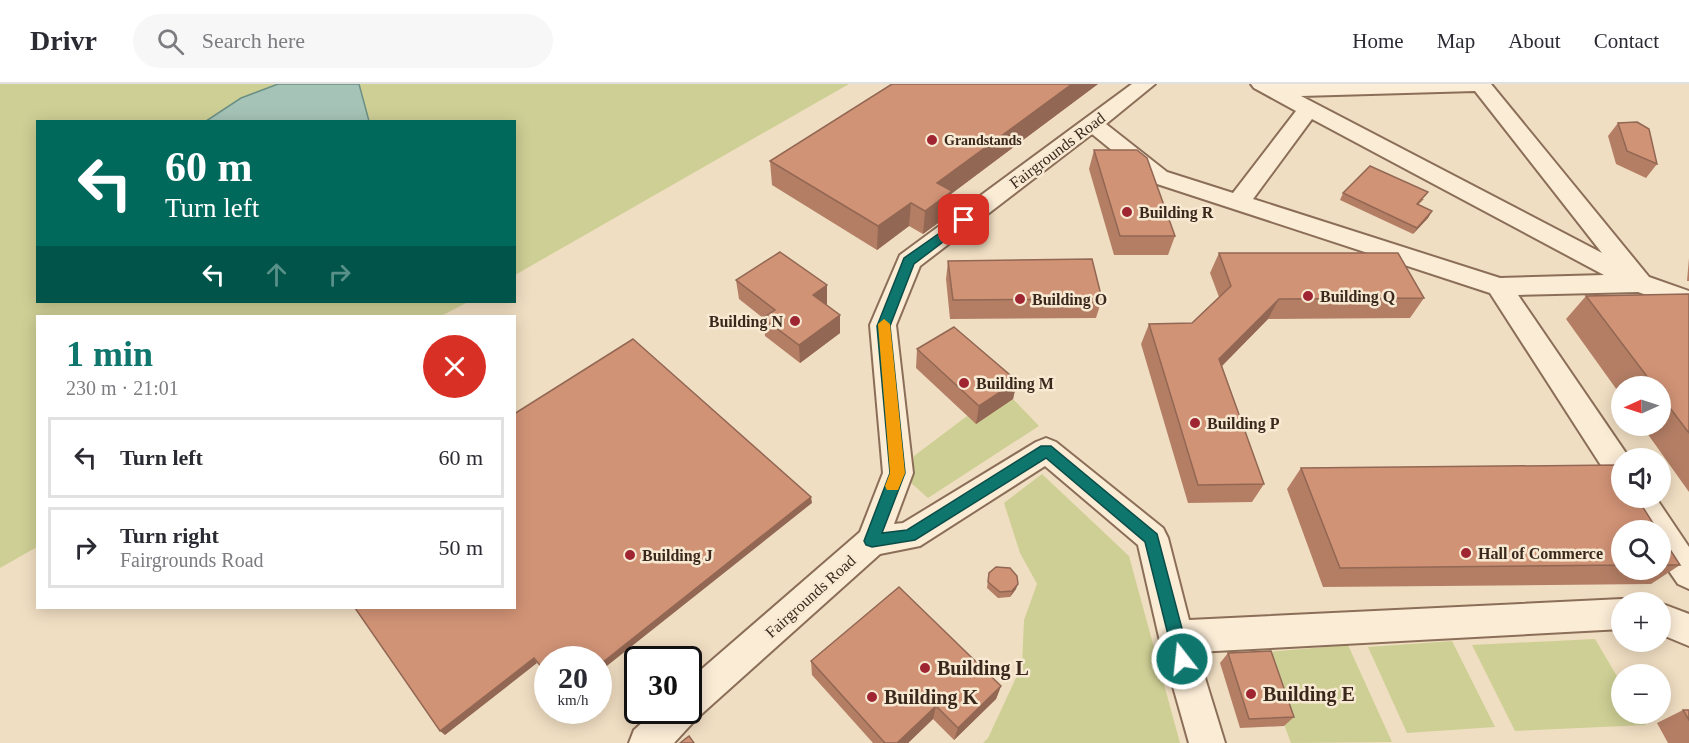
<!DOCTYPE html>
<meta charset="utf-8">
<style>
:root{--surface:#fff;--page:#f7f7f7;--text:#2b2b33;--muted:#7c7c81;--line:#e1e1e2;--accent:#0f766e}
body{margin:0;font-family:"Times New Roman",serif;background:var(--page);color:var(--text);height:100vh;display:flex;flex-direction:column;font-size:22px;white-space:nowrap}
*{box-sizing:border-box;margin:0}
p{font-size:20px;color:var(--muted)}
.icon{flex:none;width:33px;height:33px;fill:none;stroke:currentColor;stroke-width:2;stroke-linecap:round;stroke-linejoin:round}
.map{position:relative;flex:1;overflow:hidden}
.drawer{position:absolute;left:36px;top:231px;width:480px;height:294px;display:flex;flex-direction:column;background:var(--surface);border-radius:0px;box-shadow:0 3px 15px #0003}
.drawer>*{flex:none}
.top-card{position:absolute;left:36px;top:36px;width:480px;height:183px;border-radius:0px;box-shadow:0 3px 15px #0003;background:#00695c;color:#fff;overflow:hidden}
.needle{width:39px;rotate:267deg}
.fabs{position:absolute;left:1611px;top:292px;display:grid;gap:12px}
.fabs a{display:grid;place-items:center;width:60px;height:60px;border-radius:50%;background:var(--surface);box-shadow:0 3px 15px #0003;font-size:30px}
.speed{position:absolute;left:534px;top:562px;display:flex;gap:12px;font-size:30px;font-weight:700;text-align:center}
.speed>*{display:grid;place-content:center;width:78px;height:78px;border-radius:50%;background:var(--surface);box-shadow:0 3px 15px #0003;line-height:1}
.speed small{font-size:15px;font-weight:400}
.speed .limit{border:3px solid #111;border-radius:9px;background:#fff;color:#111}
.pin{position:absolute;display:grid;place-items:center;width:51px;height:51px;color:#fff;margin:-26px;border-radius:12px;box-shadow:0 3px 9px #0006}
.me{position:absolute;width:66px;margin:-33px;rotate:344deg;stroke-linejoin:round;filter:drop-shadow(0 0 4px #0008)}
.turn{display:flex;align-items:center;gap:21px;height:126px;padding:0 30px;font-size:27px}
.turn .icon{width:78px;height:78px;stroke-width:2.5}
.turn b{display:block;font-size:42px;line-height:51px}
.lanes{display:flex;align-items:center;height:57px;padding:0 30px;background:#0003;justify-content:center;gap:30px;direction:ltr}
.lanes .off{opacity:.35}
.round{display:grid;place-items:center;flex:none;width:63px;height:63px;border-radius:32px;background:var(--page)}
.summary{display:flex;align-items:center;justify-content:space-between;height:102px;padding:0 30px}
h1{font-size:36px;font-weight:700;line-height:45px;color:var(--accent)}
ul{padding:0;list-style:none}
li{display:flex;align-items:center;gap:18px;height:81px;margin:0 12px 9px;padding:0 18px;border:3px solid var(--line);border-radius:0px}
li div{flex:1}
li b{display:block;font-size:22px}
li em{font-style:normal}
header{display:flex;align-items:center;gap:36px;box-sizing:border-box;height:84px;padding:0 30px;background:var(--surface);border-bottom:2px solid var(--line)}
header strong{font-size:28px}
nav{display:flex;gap:33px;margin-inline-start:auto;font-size:21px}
.search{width:420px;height:54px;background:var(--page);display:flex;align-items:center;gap:15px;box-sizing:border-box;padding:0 21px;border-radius:33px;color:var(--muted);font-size:22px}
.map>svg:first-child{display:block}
</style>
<header>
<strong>Drivr</strong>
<div class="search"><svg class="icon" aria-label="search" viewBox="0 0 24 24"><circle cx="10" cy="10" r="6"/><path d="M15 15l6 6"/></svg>Search here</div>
<nav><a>Home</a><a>Map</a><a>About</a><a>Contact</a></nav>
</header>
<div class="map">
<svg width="1689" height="659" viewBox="0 0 1689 659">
<rect width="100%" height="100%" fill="#f0dec2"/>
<path fill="#cecf95" d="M 0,0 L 849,0 L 515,191 L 514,38 L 38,38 L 38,218 L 468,218 L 441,232 L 38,232 L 37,463 L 0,484 Z
M 1013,315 L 1039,342 L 928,414 L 910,398 L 914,372 L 967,332 L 976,339 Z
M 1042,390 L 1129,472 L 1180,659 L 983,659 L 988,654 L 1022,581 L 1024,536 L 1037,500 L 1020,469 L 1004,419 Z
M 1595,555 L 1621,599 L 1622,630 L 1640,630 L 1646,641 L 1515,647 L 1472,561 Z
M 1452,557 L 1495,643 L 1407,649 L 1368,563 Z
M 1348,561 L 1392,658 L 1291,659 L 1257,569 Z"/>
<path fill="#a5c3b7" stroke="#6b9184" stroke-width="1.5" d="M 278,0 L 359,0 L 369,37 L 206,37 L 241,14 Z"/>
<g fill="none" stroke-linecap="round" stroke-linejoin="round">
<g stroke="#8b6e58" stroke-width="4">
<path id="minor" d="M 1132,0 L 1155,0 L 1106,40 L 1167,88 L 1233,109 L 1296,27 L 1254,4 L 1251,0 L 1491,0 L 1649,193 L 1689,207 L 1689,226 L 1638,208 L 1518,211 L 1630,375 L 1622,375 L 1622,400 L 1611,397 L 1490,209 L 1151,98 L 1092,50 L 920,182 L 896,241 L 913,389 L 894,440 L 903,439 L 1036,358 L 1046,354 L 1056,358 L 1163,444 L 1168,454 L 1189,536 L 1622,515 L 1634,519 L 1622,519 L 1622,545 L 1197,568 L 1225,659 L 1189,659 L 1159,553 L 1138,461 L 1045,382 L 920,462 L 880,470 L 696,635 L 674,659 L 629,659 L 634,646 L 655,627 L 688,627 L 688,597 L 860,448 L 883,389 L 870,241 L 900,171 ZM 1475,7 L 1602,169 L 1301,12 ZM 1312,35 L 1604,191 L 1500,194 L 1253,115 Z
M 1624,414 L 1656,414 L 1689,463 L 1689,505 L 1678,500 L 1660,474 L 1660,447 L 1643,447 Z
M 1659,519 L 1660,519 L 1689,530 L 1689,562 L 1660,550 Z"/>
</g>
<use href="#minor" fill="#fbecd6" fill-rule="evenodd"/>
</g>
<path fill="#b47e65" d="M 892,0 L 1098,0 L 951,110 L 949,131 L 923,150 L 909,142 L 877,166 L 772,101 L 770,77 Z
M 1618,39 L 1657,80 L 1646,94 L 1616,80 L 1608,52 Z
M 1094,66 L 1175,152 L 1168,171 L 1114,171 L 1089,85 Z
M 1343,109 L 1424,115 L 1418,121 L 1432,127 L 1428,134 L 1413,150 L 1340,116 Z
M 1219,169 L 1424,214 L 1410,234 L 1268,235 L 1222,282 L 1264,400 L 1252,418 L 1188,419 L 1141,260 L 1149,240 L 1192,239 L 1219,213 L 1210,189 Z
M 1689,174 L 1689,197 L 1687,197 Z
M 948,177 L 1102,215 L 1096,234 L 950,235 L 946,195 Z
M 736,196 L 827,201 L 827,220 L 826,221 L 840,231 L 840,249 L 800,279 L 765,252 L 763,234 L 739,215 Z
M 1689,210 L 1689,408 L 1642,342 L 1660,342 L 1660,303 L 1622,303 L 1622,313 L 1566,235 L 1586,212 Z
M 917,265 L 1017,297 L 1013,315 L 976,340 L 916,284 Z
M 1301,384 L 1622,447 L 1622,486 L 1660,486 L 1660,450 L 1680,481 L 1651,500 L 1323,503 L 1287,405 Z
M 989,489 L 1016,505 L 1010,513 L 998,514 L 987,504 Z
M 1228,569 L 1294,633 L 1284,642 L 1240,644 L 1220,579 Z
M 811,577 L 1001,602 L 996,615 L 954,656 L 933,635 L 908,659 L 873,659 L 812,591 Z
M 1683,626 L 1689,626 L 1689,659 L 1668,659 L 1657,639 Z"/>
<path fill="#926753" d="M 1072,0 L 1098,0 L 951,110 L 949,131 L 923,150 L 925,127 L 937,99 Z
M 911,119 L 909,142 L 877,166 L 878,142 Z
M 1432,127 L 1428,134 L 1413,150 L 1417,144 Z
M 827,201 L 827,220 L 814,230 L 813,211 Z
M 1279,215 L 1268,235 L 1209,295 L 1219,275 Z
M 840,231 L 840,249 L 800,279 L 799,261 Z
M 1017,297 L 1013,315 L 976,340 L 979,322 Z
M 811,413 L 812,419 L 598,589 L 598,582 Z
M 1018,500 L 1016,505 L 1010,513 L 1012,507 Z
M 534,574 L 537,579 L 445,651 L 440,647 Z
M 1001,602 L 996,615 L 954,656 L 958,644 Z
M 936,622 L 933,635 L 908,659 L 897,659 Z"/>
<path fill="#d19376" stroke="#926753" stroke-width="1.5" d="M 892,0 L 1072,0 L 937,99 L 952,107 L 925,127 L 911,119 L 878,142 L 770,77 Z
M 1637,38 L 1649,45 L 1657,80 L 1627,67 L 1618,39 Z
M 1094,66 L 1137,66 L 1147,74 L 1175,152 L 1120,152 Z
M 1370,82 L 1428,108 L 1417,120 L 1432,127 L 1417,144 L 1343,109 Z
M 780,168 L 827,201 L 813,211 L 840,231 L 799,261 L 763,234 L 775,226 L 736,196 Z
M 1219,169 L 1398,169 L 1424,214 L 1279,215 L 1219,275 L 1264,400 L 1198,401 L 1149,240 L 1192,239 L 1231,202 Z
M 1092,175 L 1102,215 L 953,216 L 948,177 Z
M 1689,210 L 1689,349 L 1660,311 L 1660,303 L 1655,303 L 1586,212 Z
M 954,243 L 1017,297 L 979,322 L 917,265 Z
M 633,255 L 811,413 L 598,582 L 598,576 L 548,576 L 548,591 L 534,574 L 440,647 L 355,524 L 514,524 L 514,330 Z
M 1616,381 L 1622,390 L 1622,414 L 1637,414 L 1658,447 L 1622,447 L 1622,481 L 1340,484 L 1301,384 Z
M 1660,450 L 1680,481 L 1660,481 Z
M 996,483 L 1010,484 L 1017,492 L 1018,500 L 1012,507 L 1000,508 L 988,498 L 989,489 Z
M 899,503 L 1001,602 L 958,644 L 936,622 L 897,659 L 885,659 L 811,577 Z
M 1271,567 L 1294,633 L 1249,635 L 1228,569 Z
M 1683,626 L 1689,626 L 1689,636 Z
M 689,652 L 694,659 L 680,659 Z"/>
<path fill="#0f766e" stroke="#0a4d48" stroke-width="1.5" d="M 964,132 L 968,133 L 968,139 L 914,180 L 890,242 L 905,389 L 882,449 L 907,446 L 1041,362 L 1051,362 L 1157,450 L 1190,575 L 1188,580 L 1182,583 L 1176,580 L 1174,575 L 1145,458 L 1046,374 L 915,456 L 872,463 L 866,461 L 864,457 L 890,389 L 877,242 L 904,174 Z"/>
<path fill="#f59e0b" d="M 884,235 L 890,240 L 905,389 L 898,406 L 887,406 L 885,402 L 890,389 L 878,240 Z"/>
<g fill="#9e2531" stroke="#f7e9d2" stroke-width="2">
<circle cx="932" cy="56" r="6"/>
<circle cx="1127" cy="128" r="6"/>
<circle cx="1308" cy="212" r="6"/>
<circle cx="1020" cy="215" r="6"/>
<circle cx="795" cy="237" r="6"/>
<circle cx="964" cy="299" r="6"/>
<circle cx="1195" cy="339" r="6"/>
<circle cx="1466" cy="469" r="6"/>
<circle cx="630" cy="471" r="6"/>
<circle cx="925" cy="584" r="6"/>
<circle cx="1251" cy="610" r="6"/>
<circle cx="872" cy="613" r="6"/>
</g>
<g text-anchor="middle" stroke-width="5" stroke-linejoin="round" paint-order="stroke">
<g font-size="14" font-weight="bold" fill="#3a281d" stroke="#f7e9d2" text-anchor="start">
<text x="944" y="61">Grandstands</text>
</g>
<g font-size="16" fill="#3a281d" stroke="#f7e9d2">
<text transform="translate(1057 66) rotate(-37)" y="6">Fairgrounds Road</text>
<text transform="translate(810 512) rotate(-42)" y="6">Fairgrounds Road</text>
</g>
<g font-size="16" font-weight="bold" fill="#3a281d" stroke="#f7e9d2" text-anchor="start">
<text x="1139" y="134">Building R</text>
<text x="1320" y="218">Building Q</text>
<text x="1032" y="221">Building O</text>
<text x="783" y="243" text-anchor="end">Building N</text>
<text x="976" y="305">Building M</text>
<text x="1207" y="345">Building P</text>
<text x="1478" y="475">Hall of Commerce</text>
<text x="642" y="477">Building J</text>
</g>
<g font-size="20" font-weight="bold" fill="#3a281d" stroke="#f7e9d2" text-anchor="start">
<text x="937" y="591">Building L</text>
<text x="1263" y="617">Building E</text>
<text x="884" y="620">Building K</text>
</g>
</g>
</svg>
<div class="fabs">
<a><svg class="needle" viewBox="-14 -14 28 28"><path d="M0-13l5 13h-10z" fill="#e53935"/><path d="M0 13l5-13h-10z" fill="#7c7c81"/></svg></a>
<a><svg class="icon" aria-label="sound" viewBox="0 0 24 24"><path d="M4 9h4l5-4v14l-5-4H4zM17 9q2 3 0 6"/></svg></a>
<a><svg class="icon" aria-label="search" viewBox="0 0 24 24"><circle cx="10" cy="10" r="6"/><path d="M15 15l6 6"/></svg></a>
<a>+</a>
<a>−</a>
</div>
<div class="speed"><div>20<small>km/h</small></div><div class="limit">30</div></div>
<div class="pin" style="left:964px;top:136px;background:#d93025"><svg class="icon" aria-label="arrive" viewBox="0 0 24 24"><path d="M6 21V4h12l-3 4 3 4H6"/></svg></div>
<svg class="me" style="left:1182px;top:575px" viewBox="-20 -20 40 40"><circle r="17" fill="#0f766e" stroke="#fff" stroke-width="3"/><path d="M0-11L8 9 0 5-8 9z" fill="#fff"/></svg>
<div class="top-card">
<div class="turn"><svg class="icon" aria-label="left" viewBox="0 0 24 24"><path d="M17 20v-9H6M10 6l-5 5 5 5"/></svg><div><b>60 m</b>Turn left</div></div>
<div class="lanes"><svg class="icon" aria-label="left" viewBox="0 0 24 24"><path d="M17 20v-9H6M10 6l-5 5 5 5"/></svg><svg class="icon off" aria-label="ahead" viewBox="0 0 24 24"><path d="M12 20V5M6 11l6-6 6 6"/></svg><svg class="icon off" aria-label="right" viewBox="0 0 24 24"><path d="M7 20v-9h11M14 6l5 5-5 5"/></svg></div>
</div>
<section class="drawer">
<div class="summary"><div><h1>1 min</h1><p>230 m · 21:01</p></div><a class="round" style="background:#d93025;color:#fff"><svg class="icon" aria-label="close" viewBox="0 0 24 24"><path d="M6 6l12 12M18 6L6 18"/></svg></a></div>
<ul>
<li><svg class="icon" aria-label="left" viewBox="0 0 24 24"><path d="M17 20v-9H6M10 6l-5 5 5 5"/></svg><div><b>Turn left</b></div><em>60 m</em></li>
<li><svg class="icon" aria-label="right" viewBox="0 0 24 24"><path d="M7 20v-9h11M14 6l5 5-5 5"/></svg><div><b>Turn right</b><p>Fairgrounds Road</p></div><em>50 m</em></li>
</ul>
</section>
</div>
